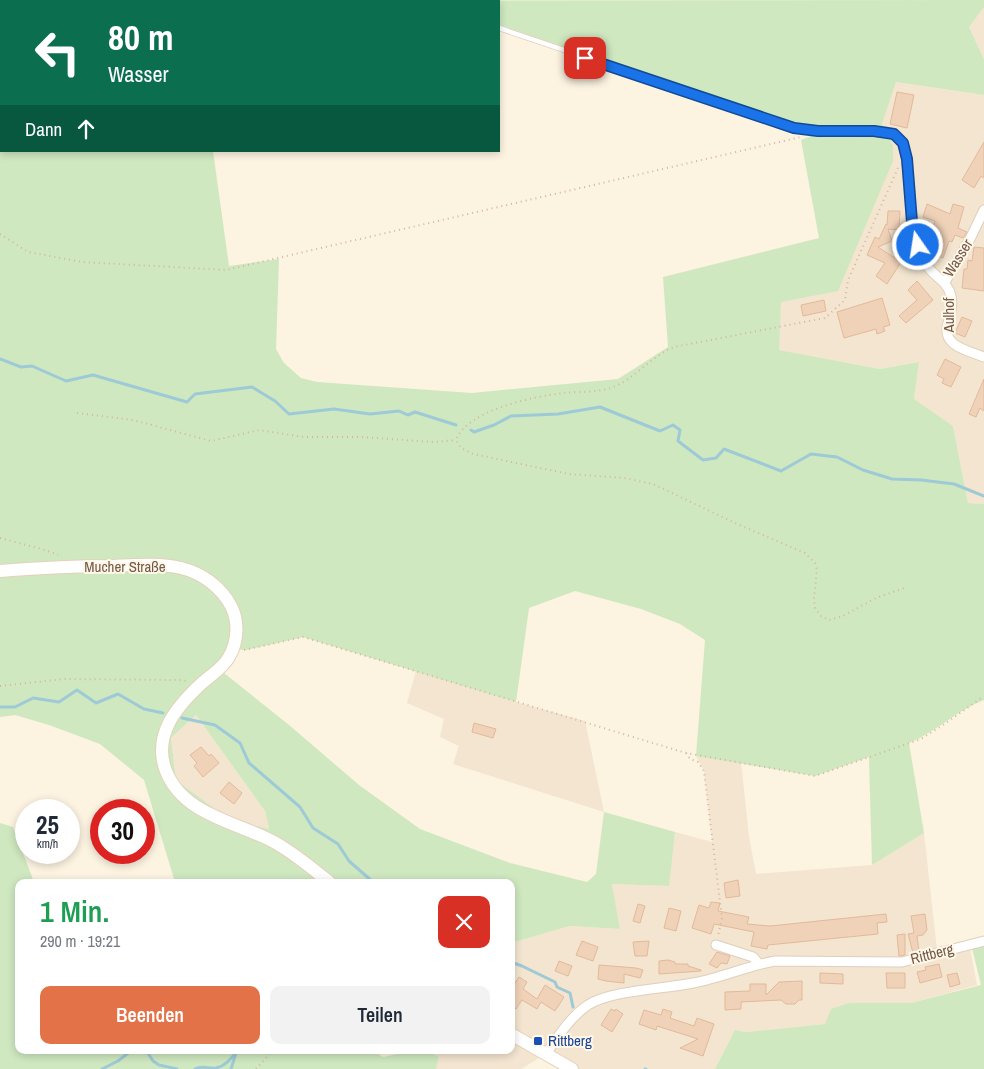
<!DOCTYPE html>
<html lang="de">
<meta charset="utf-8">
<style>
:root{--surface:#fff;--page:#f2f2f3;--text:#1f2937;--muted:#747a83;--accent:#e47248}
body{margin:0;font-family:"Archivo Narrow",sans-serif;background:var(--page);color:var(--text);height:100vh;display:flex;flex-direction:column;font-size:19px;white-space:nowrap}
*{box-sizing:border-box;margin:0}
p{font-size:16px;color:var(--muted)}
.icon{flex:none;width:28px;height:28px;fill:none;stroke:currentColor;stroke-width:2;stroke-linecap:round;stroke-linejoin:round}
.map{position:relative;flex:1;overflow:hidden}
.drawer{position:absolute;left:15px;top:879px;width:500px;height:175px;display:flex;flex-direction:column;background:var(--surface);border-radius:10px;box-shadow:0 2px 8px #0003}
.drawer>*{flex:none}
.hud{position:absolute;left:0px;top:0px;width:500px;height:152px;box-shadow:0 2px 8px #0003;background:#0b6e4f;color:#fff;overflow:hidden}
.speed{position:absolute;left:15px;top:799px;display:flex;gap:10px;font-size:25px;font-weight:700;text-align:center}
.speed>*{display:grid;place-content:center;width:65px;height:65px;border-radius:50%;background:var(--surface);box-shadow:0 2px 8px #0003;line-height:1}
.speed small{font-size:12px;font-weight:400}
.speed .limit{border:8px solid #d22;background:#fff;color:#111}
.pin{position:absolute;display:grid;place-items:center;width:42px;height:42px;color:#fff;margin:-21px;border-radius:10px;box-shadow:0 2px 8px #0006}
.me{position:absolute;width:55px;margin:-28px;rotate:347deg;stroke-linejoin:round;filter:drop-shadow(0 0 4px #0008)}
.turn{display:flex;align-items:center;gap:18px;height:105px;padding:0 25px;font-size:22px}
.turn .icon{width:65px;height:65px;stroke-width:2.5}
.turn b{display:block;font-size:35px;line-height:42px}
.then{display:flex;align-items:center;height:48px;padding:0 25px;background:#0003;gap:10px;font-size:19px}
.round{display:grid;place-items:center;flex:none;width:52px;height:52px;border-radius:10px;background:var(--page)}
.head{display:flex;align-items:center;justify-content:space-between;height:85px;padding:0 25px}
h1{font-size:30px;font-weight:600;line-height:38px;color:#1e9e55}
.cta{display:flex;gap:10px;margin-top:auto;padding:10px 25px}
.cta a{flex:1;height:58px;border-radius:10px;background:var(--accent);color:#fff;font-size:20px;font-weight:600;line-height:58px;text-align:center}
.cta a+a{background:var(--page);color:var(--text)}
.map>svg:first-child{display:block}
</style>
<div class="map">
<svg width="984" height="1069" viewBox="0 0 984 1069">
<rect width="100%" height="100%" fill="#fcf3e1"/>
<path fill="#f3e5d0" d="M 984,7 L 984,59 L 969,27 Z
M 896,82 L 984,95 L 984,504 L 968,503 L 953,426 L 914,399 L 919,362 L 880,369 L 778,350 L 781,302 L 893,145 L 882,124 Z
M 416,671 L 516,702 L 585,721 L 604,812 L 453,764 L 459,746 L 440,737 L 444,719 L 407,703 Z
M 196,715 L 265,811 L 269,830 L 230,820 L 176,780 L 171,738 Z
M 696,756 L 741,762 L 749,837 L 756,874 L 872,865 L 924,833 L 937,950 L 969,943 L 977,985 L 911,1003 L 849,1003 L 825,1024 L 746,1032 L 735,1030 L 715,1069 L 580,1069 L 546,1054 L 521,1069 L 436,1069 L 439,1057 L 426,1050 L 511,1050 L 511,943 L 570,926 L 620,929 L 612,884 L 668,886 L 675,832 L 712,842 L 704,771 Z"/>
<path fill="#cfe8c0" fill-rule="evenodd" d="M 0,0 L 203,0 L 1,1 L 1,151 L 213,151 L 229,266 L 279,259 L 276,349 L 284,363 L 301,378 L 317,382 L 472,393 L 618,379 L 668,347 L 663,277 L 819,238 L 801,140 L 819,133 L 819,128 L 797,125 L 499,25 L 499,1 L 204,1 L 984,0 L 984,7 L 969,27 L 984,59 L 984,95 L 896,82 L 882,124 L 893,145 L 893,161 L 838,291 L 781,302 L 779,350 L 880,369 L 919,362 L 914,399 L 953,426 L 968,503 L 984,504 L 984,700 C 957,710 936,732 909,743 L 924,833 L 872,865 L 869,757 L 815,776 L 696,756 L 705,640 L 680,624 L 641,609 L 575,591 L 529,608 L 516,702 L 303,637 L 246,650 L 233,649 L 219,669 L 289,725 L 359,785 L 420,829 L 510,863 L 587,882 L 596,874 L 604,812 L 675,832 L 669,886 L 612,884 L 620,929 L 570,926 L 511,943 L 511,882 L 175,882 L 144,780 L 100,744 L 49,725 L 15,715 L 0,717 ZM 196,715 L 265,811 L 269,829 L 230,820 L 176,780 L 171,738 Z
M 0,823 L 13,827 L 34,882 L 19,882 L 19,1050 L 372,1050 L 383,1057 L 416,1050 L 426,1050 L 439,1057 L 436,1069 L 0,1069 Z
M 984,945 L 984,1069 L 715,1069 L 735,1030 L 746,1032 L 825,1024 L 831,1009 L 849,1003 L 911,1003 L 981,985 L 972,948 Z"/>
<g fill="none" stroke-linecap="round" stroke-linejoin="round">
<path stroke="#9dcad6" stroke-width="3" d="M 0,359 L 21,367 L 32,366 L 66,381 L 93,375 L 187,402 L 195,394 L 252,387 L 275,401 L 289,414 L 334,409 L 370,414 L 399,411 L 408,415 L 415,412 L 456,425
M 471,430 L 474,432 L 494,425 L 511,416 L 558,414 L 600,407 L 660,431 L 673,425 L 680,430 L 678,441 L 703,460 L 716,458 L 724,449 L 781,471 L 811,454 L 837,457 L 863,470 L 892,479 L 921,480 L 954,484 L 984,496
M 0,707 L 15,707 L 33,698 L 59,702 L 77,690 L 96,703 L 118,694 L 144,709 L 163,713
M 182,718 L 215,725 L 240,743 L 249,763 L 300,807 L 313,828 L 338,844 L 349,861 L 373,882
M 511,962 L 522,966 L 555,982 L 557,987 L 570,993 L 573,1007
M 146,1050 L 153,1061 L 159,1065 L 177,1069
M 102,1069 L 118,1061 L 132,1050
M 195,1069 C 202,1065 208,1069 216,1068 C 226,1066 232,1057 238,1050
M 231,1069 L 236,1053
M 645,1069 L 646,1069"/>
</g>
<path fill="#f0d2b9" stroke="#e3b99a" d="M 897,92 L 914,95 L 907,128 L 890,124 Z
M 984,142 L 984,178 L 981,176 L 974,188 L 962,180 Z
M 927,204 L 950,214 L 953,204 L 964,207 L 958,228 L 967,232 L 963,238 L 955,235 L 952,242 L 949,241 L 943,258 L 928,253 L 931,246 L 927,245 L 935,221 L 923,217 Z
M 888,211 L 900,211 L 899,230 L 888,229 L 892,241 L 878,247 L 901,262 L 887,284 L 876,276 L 885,263 L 867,255 L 875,237 L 879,239 L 886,224 L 887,225 Z
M 974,247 L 984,248 L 984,291 L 962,288 L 964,269 L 967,269 L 968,260 L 972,261 Z
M 917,281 L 933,300 L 906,323 L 899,316 L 917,300 L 908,290 Z
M 882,298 L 890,325 L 883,327 L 885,331 L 877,334 L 876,329 L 844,338 L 837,312 Z
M 824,300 L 826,311 L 803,316 L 801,305 Z
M 962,317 L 972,321 L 965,337 L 955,333 Z
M 945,359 L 961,367 L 951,387 L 942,383 L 944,379 L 937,375 Z
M 984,379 L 984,411 L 980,408 L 976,417 L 969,414 Z
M 474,723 L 496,729 L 493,738 L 472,732 Z
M 201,747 L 209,756 L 211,754 L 219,763 L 203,777 L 194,766 L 197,763 L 190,755 Z
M 229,782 L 242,793 L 234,804 L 220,793 Z
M 738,880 L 740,896 L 726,898 L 724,883 Z
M 711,902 L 720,903 L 718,911 L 749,917 L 747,924 L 770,926 L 886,914 L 887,922 L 877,923 L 878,934 L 768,945 L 767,949 L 751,946 L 754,932 L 714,924 L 711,934 L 692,928 L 699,905 L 709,908 Z
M 638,904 L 645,906 L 640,923 L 633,921 Z
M 669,908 L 681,911 L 676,931 L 664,928 Z
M 925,914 L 927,930 L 923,935 L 917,936 L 919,951 L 913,953 L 908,934 L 914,933 L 911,916 Z
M 905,934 L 905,955 L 899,956 L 897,935 Z
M 582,941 L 598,947 L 593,961 L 576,955 Z
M 649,941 L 647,956 L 635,956 L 633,942 Z
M 717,952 L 730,956 L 727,964 L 721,963 L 717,968 L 709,964 Z
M 668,960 L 675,962 L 675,964 L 688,964 L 688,966 L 701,970 L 701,971 L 659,974 L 659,961 Z
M 559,961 L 572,966 L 568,976 L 555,971 Z
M 939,964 L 942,977 L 920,983 L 917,972 L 926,970 L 925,967 Z
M 599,965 L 636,968 L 643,970 L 640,978 L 624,974 L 624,983 L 606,981 L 598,979 Z
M 820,973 L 843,974 L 843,984 L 820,983 Z
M 886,973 L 905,973 L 905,988 L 887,988 Z
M 957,973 L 960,984 L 950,987 L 947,975 Z
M 519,977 L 527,982 L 523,989 L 537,999 L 545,985 L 564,997 L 555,1011 L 541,1002 L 537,1009 L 522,1000 L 516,1009 L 511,1005 L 511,989 Z
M 802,981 L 802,1000 L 799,1000 L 795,1004 L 786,1004 L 781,1000 L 741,1002 L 741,1009 L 725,1010 L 725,992 L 750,991 L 750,984 L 766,984 L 766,995 L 779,982 Z
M 611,1009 L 615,1011 L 616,1009 L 623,1014 L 612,1032 L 601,1025 Z
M 663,1009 L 672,1012 L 670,1018 L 694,1026 L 697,1018 L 714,1024 L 703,1056 L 680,1048 L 698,1039 L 657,1026 L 656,1030 L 639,1024 L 644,1010 L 661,1015 Z"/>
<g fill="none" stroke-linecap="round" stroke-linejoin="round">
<g stroke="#dfcfbd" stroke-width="6">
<path id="service" d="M 0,24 L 1,24
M 499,28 L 795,128 L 818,131"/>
</g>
<g stroke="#dfcfbd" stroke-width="11">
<path id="minor" d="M 818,131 L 886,132 C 892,134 897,136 901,142 C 909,151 910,204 912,220 C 914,236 918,255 928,267 C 936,278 948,282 951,296 C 953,305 951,314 948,323 C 941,346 967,350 984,357
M 945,282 L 970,239 L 984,210
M 716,945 L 753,957 L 759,964
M 546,1054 C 558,1037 570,1017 588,1005 C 612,990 664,989 693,983 C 721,978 747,966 775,961 L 902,962 L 984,941"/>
</g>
<g stroke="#e4d1bb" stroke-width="14">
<path id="secondary" d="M 0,571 C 38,568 76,566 113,566 C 136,565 159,563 181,568 C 202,573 221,587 231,606 C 239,621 238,642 229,657 C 223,668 211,675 202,683 C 177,706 152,735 166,771 C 183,815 237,822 274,842 C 294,853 312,868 329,882
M 511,1034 L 572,1069"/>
</g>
<path stroke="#d5b59d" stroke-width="2" stroke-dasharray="1 4" stroke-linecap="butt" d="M 208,1 L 209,0
M 898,168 L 848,280 L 845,300 L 825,318 L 674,347 C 651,356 636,378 613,387 C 599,393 579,391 564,393 C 535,396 467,410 456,440 L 461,448 L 473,454 L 569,474 L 624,478 L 653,484 L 737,524 L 805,553 L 815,563 L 817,570 L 814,598 L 815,608 L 821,616 L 829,620 L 843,616 L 876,598 L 907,587
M 0,234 L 28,252 L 82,262 L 226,270 L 801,137
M 77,413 L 133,420 L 211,441 L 259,430 L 304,437 L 361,437 L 434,442 L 456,440
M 0,538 L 45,550 L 58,555
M 244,650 L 303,637 L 686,753 L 815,776 L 921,739 L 946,723 L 984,696
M 0,686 L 64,679 L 179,680 L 187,681
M 686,753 L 690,759 L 698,762 L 704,771 L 722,918 L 718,936
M 256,1069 L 273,1050"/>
<use href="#service" stroke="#fff" stroke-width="4.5"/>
<use href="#minor" stroke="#fff" stroke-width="9"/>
<use href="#secondary" stroke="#fff" stroke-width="12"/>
</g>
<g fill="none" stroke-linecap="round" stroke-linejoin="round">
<g stroke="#114b97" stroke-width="12">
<path id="route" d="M 585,58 L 794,128 L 818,131 L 874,131 L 894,134 L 903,143 L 907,159 L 912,222 L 918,245"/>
</g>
<use href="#route" stroke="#1a73e8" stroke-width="9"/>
</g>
<rect fill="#1a4fb4" stroke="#fff7e7" stroke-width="2" x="533" y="1036" width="10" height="10" rx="2.5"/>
<g text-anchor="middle" stroke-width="4" stroke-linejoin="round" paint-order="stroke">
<g font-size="15" fill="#725949" stroke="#fff7e7">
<text transform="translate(958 258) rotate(-58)" y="5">Wasser</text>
<text transform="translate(949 315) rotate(-90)" y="5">Aulhof</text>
<text x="125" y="572">Mucher Straße</text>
<text transform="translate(932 954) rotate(-14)" y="5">Rittberg</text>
</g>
<g font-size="15" fill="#164399" stroke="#fff7e7" text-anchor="start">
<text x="548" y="1046">Rittberg</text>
</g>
</g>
</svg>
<div class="speed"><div>25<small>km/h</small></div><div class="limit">30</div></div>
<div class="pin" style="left:585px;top:58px;background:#d93025"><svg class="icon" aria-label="arrive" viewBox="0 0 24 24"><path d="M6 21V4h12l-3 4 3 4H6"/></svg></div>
<svg class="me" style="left:918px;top:245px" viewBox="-20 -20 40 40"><circle r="17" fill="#1a73e8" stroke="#fff" stroke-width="3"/><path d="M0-11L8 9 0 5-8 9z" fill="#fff"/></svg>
<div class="hud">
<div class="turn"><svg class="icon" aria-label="left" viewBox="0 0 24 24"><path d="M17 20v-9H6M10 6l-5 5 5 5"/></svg><div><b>80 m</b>Wasser</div></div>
<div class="then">Dann<svg class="icon" aria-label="ahead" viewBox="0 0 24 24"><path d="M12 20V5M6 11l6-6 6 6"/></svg></div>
</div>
<section class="drawer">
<div class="head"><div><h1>1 Min.</h1><p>290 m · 19:21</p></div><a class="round" style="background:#d93025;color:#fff"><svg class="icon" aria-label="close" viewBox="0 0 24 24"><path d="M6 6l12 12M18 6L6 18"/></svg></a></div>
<div class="cta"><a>Beenden</a><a>Teilen</a></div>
</section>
</div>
